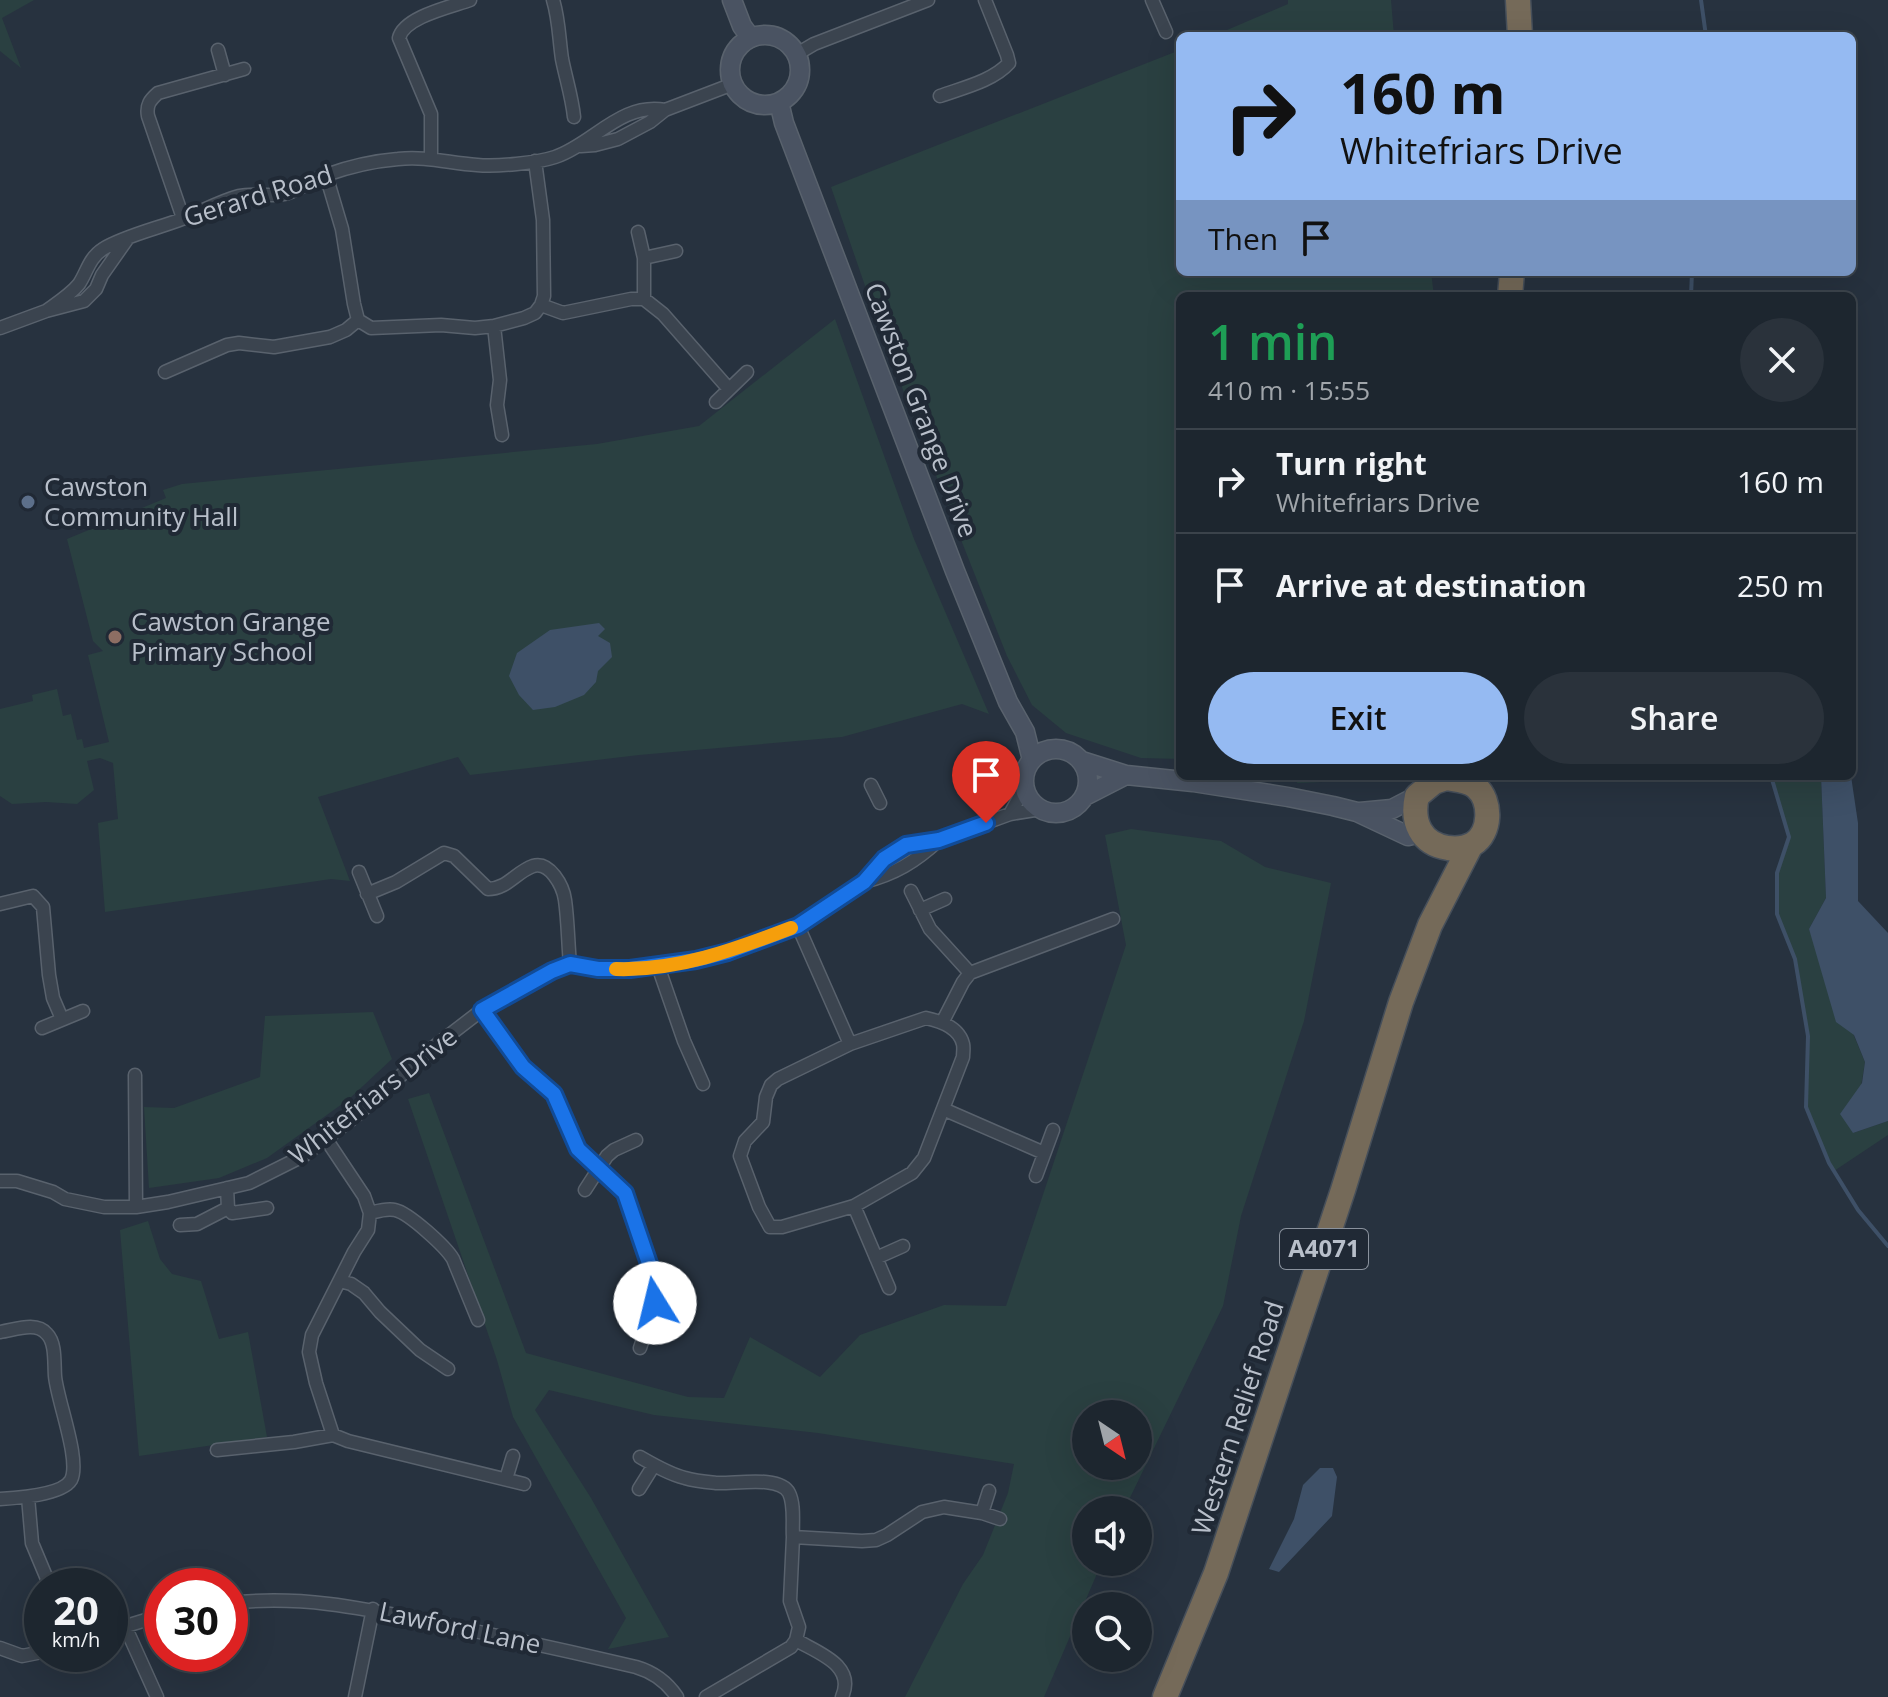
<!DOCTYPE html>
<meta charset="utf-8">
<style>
:root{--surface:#1d262f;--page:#2a323b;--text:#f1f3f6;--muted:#a0a5aa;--line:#3b434b;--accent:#95baf2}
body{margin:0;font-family:"Open Sans",sans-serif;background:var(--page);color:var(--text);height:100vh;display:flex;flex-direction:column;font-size:30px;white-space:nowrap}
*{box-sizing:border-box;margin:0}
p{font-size:26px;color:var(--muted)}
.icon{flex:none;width:44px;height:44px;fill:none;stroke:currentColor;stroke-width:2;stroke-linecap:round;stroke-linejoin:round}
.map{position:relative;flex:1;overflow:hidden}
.sheet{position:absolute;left:1176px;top:292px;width:680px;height:488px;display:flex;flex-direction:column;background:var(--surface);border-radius:12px;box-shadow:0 8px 32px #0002,0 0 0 2px var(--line)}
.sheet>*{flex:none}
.hud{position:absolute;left:1176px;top:32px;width:680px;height:244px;border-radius:12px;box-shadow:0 8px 32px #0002,0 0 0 2px var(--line);background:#95baf2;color:#111;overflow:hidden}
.needle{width:52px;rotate:145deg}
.controls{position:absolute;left:1072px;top:1400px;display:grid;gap:16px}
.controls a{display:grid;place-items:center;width:80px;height:80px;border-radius:50%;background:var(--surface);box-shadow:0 8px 32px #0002,0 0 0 2px var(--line);font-size:40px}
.speed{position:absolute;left:24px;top:1568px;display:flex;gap:16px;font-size:40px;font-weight:700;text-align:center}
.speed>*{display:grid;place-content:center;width:104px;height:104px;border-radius:50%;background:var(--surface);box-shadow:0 8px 32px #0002,0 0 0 2px var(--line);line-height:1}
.speed small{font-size:20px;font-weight:400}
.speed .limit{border:12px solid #d22;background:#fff;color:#111}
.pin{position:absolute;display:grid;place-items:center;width:68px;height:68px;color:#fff;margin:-82px -34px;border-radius:50% 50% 50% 0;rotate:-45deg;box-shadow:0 0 8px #0007}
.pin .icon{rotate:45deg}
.me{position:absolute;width:88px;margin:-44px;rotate:351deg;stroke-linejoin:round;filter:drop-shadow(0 0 6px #0008)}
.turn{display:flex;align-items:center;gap:28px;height:168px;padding:0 32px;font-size:36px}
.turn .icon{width:104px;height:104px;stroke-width:2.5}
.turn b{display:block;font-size:56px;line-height:68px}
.then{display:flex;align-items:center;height:76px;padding:0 32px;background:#0003;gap:16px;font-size:30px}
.round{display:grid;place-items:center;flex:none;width:84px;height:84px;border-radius:42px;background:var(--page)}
.summary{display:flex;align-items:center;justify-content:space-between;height:136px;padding:0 32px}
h1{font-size:48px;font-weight:600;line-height:60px;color:#1e9e55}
.cta{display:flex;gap:16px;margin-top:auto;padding:16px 32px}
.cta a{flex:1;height:92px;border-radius:48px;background:var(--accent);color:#111;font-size:32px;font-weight:600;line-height:92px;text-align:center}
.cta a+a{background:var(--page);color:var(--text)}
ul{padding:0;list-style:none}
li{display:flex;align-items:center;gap:24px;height:104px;padding:0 32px;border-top:2px solid var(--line)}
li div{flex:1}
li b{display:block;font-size:30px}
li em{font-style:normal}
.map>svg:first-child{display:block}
</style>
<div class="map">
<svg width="1888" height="1697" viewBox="0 0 1888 1697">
<rect width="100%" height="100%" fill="#27323f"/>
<path fill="#2a4041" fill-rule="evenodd" d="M 0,0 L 34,0 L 2,18 L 21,68 L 0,51 Z
M 1288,0 L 1391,0 L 1394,36 L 1213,36 L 1288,4 Z
M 1180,50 L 1180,272 L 1431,272 L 1434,296 L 1180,296 L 1180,759 L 1141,758 L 1066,733 L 1032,705 L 1007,656 L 954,522 L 883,338 L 831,187 Z
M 835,319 L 914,539 L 989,714 L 962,704 L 842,737 L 639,755 L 470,775 L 458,757 L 318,797 L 350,881 L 331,879 L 105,912 L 98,823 L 118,819 L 113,763 L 100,758 L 87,761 L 94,790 L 77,804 L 46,802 L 12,804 L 0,796 L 0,709 L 33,701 L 32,695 L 57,689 L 63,716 L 71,714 L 77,740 L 82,739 L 84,748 L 109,742 L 88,655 L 103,651 L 93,641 L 67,539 L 166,498 L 163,490 L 182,484 L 597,444 L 699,426 Z
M 1286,776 L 1347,776 L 1345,781 L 1298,783 Z
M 1771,776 L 1821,776 L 1826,898 L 1809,929 L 1865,1062 L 1853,1133 L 1888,1121 L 1888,1135 L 1834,1171 L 1806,1107 L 1808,1036 L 1795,959 L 1777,914 L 1777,873 L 1789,837 Z
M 1131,829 L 1221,841 L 1265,867 L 1331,883 L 1304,1021 L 1241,1216 L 1223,1306 L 1124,1510 L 1086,1510 L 1086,1562 L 1102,1562 L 1044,1697 L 905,1697 L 963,1584 L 983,1555 L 1008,1493 L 1014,1464 L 818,1433 L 654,1415 L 549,1390 L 535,1410 L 591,1498 L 669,1637 L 608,1649 L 626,1618 L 513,1417 L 497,1360 L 408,1099 L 429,1093 L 526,1353 L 688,1397 L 724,1398 L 750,1337 L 820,1377 L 860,1335 L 944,1305 L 1006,1306 L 1126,945 L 1105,835 ZM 1086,1414 L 1138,1414 L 1138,1466 L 1086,1466 Z
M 373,1012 L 392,1059 L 349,1099 L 267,1158 L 219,1178 L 149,1188 L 144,1107 L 174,1108 L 260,1077 L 265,1016 Z
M 148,1221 L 160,1259 L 172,1274 L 201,1281 L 219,1339 L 248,1332 L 267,1437 L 139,1456 L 120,1230 Z"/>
<path fill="#3e5067" d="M 599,623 L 605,629 L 598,636 L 610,643 L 612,657 L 598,671 L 596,682 L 584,695 L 555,707 L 533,710 L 519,695 L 509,676 L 517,653 L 550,630 Z
M 1821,776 L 1851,776 L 1858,823 L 1858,901 L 1888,933 L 1888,1121 L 1853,1133 L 1840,1114 L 1862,1083 L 1865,1062 L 1854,1035 L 1836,1022 L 1809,929 L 1826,898 Z
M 1320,1468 L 1333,1468 L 1337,1477 L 1332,1516 L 1279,1572 L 1269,1569 L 1294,1519 L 1303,1485 Z"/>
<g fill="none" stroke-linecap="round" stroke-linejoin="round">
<path stroke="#3e5067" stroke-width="4" d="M 1701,0 L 1706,36
M 1691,296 L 1692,272
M 1771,776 L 1789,837 L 1777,873 L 1777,914 L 1795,959 L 1808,1036 L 1806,1107 L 1829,1163 L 1858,1210 L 1888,1246"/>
<g stroke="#59626d" stroke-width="15">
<path id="street" d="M 553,0 C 559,19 559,39 562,59 C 566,79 572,97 574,117
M 1152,0 L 1166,32
M 218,50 L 225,75
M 797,54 L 814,44 L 928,0
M 940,96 C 962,88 993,81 1009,63 L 1007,55 L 985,0
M 581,146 L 595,145 L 618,139 L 650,122 L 665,110 L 733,84
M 431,158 L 431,114 L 399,38 C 404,17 450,7 470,0
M 326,175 L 342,229 L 354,304 L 358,320 L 371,328 L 441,325 L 475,328 L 494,326 L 524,318 L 535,313 L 541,305 L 544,296 L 543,220 L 535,161
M 183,218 L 148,116 C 146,105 150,100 158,93 L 244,69
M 638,232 L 644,258 L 676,251
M 128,238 L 102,275 L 96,289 L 84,301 L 46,311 C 57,303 70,295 79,284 C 87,272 89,258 103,249 C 124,236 159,228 182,219 C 201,212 220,201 239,196 C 255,192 272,198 288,193 C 301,188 313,180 326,175 C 348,167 374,161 398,159 C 426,156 449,163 477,165 C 496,167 537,163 555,157 C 593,144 621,102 665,110
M 644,299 L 644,258
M 541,305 L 563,313 L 631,299 L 644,299 L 663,314 L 728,388
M 494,326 L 500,380 L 497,405 L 502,435
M 0,328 L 46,311
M 165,372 L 227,345 L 239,343 L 274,347 L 330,337 L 346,330 L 358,320
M 716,402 L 747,372
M 871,785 L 880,803
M 1010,814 L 1025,787
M 359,872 L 377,916
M 864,882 C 895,874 915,862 939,840
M 911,891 L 930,929 L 970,973
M 367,894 L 396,882 L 444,853 L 454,856 L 488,889 C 507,889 516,872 533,866 C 550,861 563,886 565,900 C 568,921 568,943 570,964
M 0,904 L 33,896 L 43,907 L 49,975 L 53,998 L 62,1019
M 920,910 L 945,899
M 798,926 L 850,1044
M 658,966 L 684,1041 L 703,1084
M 482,1010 L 523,1067 L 554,1094 L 578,1149 L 625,1193 L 657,1287 L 655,1303 L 640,1348
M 926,1018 C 940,1021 959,1027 963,1044 C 964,1048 963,1053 963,1057 L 924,1158 L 912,1173 L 854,1206 L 782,1227 L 770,1227 L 759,1207 L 740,1156 L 745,1141 L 763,1122 L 766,1097 L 771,1085 L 778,1079 L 850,1044 Z
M 943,1021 L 963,982 L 970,973 L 1113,919
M 42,1028 L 83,1011
M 135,1075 L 136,1207
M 943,1109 L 1044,1153
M 326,1139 L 364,1196 L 370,1213 L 368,1230 L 354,1252 L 312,1335 L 309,1352 L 316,1383 L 333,1435 L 348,1441 L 524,1484
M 1036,1176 L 1053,1130
M 0,1181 L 17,1181 L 53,1192 L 65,1199 L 104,1207 L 136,1207 L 168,1202 L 249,1183 L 303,1156 L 357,1115 L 426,1053 L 482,1010 L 552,971 L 570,964 L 598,969 L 630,969 L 658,966 L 696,960 L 728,952 L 798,926 L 864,882 L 884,859 L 906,845 L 927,841 L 939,840 L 1010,814 L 1041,809
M 227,1188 L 228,1208 L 232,1213 L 267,1208
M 585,1190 L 607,1156 L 614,1150 L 636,1140
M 854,1206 L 889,1288
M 370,1213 C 378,1211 387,1208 395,1210 C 409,1213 446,1247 453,1259 L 478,1320
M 180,1225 L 197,1224 L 228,1208
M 876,1258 L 903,1246
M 340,1281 L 351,1284 L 364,1293 L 380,1312 L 420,1350 L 448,1369
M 0,1332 C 15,1330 36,1321 47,1334 C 56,1343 54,1363 55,1376 C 57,1400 81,1460 71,1480 C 62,1495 16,1498 0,1499
M 217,1450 L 294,1442 L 333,1435
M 640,1457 C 654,1465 669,1474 685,1478 C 695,1481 707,1482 717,1483 C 735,1484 780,1475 789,1493 C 795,1505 792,1524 793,1537
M 506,1479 L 513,1456
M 639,1489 L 654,1465
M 28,1497 L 32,1543 L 50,1586
M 982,1513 L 989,1491
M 230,1603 C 301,1595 362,1608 431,1622 C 500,1636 568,1651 636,1667 C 653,1672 667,1682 677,1697
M 34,1616 L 42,1613
M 125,1626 L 157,1697
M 110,1631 L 162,1615
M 0,1648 L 22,1656 L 42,1652
M 355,1697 L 373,1609
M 706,1697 L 791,1647 L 796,1640
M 842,1697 C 856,1665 818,1653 796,1640 L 799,1627 L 790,1601 L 793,1537 L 862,1541 L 876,1540 L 887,1535 L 922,1512 L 944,1507 L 982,1513 L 1000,1519"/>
</g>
<g stroke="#59626d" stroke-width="21">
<path id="secondary" d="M 732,0 L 742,26 L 751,38
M730 70a35 35 0 1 1 70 0a35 35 0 1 1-70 0Z
M 779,102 L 784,123 L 955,571 L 1008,702 L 1025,732 L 1032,760
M1024 781a32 32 0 1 1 64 0a32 32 0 1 1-64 0Z
M 1082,761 L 1126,775 L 1193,782 L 1288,797 L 1333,806 L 1357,812 L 1408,836 L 1420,833
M 1085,796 L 1126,775
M 1360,812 L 1392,809 L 1417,796"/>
</g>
<g stroke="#464f5a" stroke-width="27">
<path id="highway" d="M 1518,0 L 1520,36
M 1510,296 L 1512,272
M 1446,778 C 1457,780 1468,780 1476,787 C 1492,801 1491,833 1473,844 C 1466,848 1456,849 1448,848 C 1421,844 1411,822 1417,796 L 1434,782 Z
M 1165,1697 L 1216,1573 L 1343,1190 L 1401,1002 L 1430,925 L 1471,845"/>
</g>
<use href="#street" stroke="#3b444f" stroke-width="12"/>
<use href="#secondary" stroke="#4a5362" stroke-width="18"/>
<use href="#highway" stroke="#756a59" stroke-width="24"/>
</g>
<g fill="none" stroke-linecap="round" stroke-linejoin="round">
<g stroke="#114b97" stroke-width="20">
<path id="route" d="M 655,1303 L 657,1287 L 625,1193 L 578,1149 L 554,1094 L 523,1067 L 482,1010 L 552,971 L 570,964 L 598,969 L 630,969 L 696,960 L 728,952 L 798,926 L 864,882 L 884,859 L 906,845 L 939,840 L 986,823"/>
</g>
<use href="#route" stroke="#1a73e8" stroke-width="14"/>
<path stroke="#f59e0b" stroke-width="14" d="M 616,969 C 677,971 734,950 791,928"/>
</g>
<circle fill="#5c6f8a" stroke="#202935" stroke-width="3" cx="28" cy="502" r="8"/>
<circle fill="#8d6e63" stroke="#202935" stroke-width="3" cx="115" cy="637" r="8"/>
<g text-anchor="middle" stroke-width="8" stroke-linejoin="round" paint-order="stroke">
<rect fill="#202935" stroke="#8a929d" stroke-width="2" x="1280" y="1229" width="88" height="40" rx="6"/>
<g font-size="24" font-weight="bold" fill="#b8bfca">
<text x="1324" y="1257">A4071</text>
</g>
<g font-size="26" fill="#b8bfca" stroke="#202935">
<text transform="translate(258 196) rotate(-17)" y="9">Gerard Road</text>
<text transform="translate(921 410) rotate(69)" y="9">Cawston Grange Drive</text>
<text transform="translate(373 1096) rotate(-38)" y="9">Whitefriars Drive</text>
<text transform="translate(1238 1418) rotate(-72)" y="9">Western Relief Road</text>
<text transform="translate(460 1628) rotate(12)" y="9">Lawford Lane</text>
</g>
<g font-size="26" fill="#b8bfca" stroke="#202935" text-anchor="start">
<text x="44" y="496">Cawston<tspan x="44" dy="30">Community Hall</tspan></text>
<text x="131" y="631">Cawston Grange<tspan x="131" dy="30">Primary School</tspan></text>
</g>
</g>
</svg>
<div class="controls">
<a><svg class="needle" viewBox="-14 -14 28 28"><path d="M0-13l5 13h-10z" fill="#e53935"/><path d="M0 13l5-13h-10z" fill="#a0a5aa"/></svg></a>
<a><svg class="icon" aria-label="sound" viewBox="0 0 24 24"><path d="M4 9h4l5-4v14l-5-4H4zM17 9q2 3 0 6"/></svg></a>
<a><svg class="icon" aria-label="search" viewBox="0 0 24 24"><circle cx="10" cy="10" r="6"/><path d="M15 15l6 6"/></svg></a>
</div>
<div class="speed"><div>20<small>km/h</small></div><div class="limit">30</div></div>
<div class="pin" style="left:986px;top:823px;background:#d93025"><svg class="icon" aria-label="arrive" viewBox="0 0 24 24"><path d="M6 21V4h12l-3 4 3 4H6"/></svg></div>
<svg class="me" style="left:655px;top:1303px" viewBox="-20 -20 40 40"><circle r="19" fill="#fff"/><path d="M0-13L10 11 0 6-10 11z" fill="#1a73e8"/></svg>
<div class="hud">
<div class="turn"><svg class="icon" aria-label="right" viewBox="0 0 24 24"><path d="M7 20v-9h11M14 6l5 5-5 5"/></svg><div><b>160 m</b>Whitefriars Drive</div></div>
<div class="then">Then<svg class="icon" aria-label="arrive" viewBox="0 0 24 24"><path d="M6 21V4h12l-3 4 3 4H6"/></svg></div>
</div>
<section class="sheet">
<div class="summary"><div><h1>1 min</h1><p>410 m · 15:55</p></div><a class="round"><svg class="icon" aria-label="close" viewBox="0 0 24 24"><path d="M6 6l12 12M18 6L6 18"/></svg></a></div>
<ul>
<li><svg class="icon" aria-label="right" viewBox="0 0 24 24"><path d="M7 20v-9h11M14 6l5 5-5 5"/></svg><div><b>Turn right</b><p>Whitefriars Drive</p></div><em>160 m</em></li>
<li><svg class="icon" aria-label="arrive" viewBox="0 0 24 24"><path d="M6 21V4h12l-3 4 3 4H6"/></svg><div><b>Arrive at destination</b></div><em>250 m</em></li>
</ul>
<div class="cta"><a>Exit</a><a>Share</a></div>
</section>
</div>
